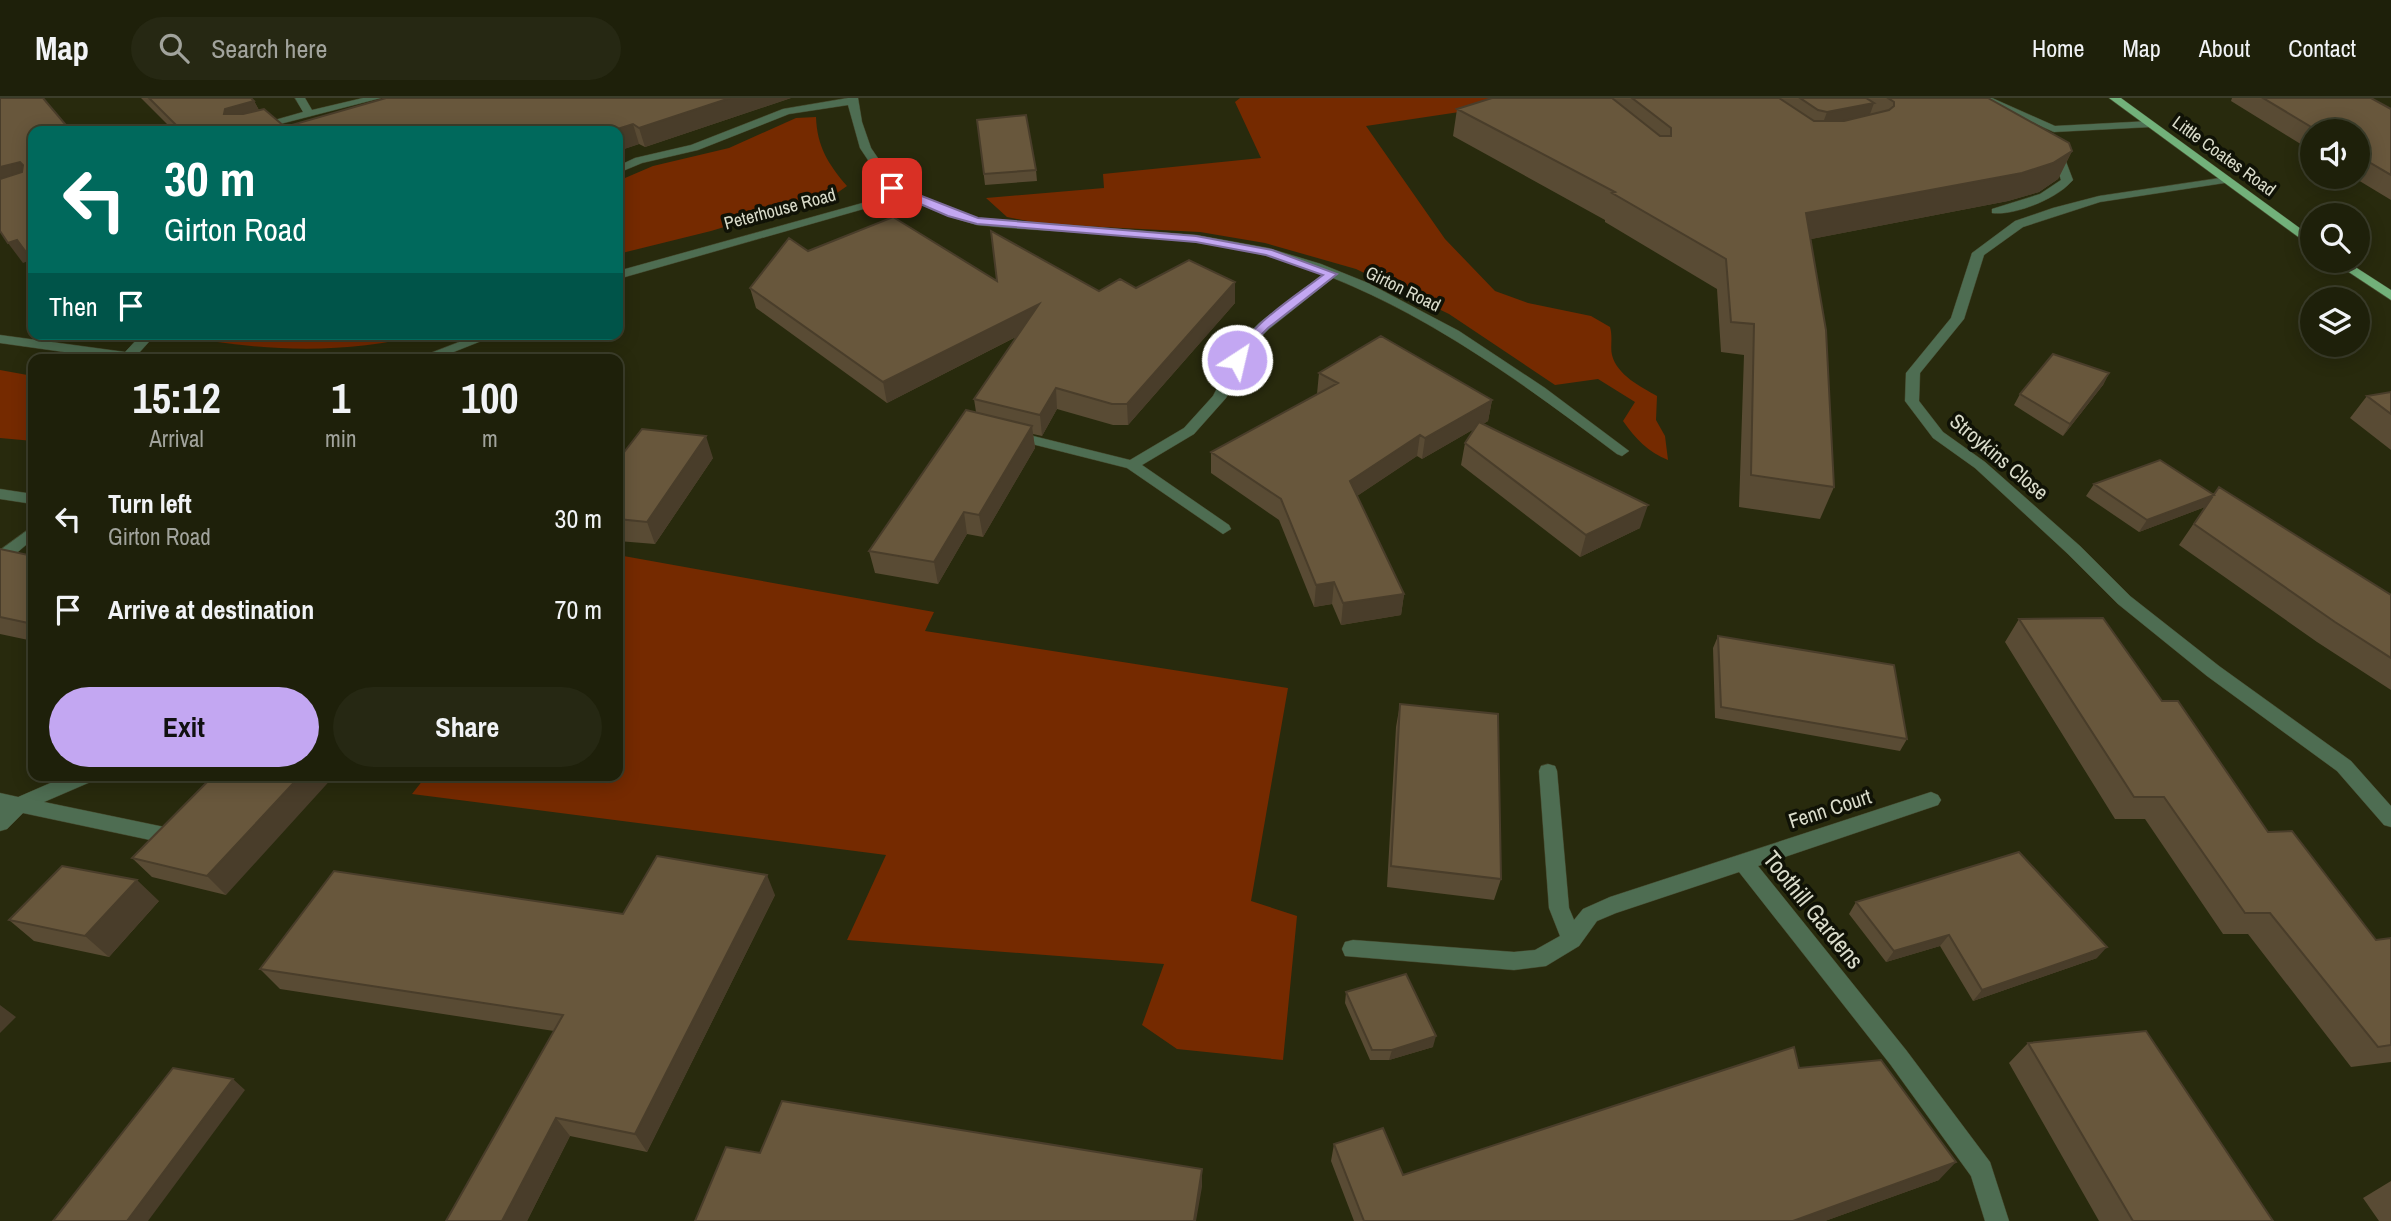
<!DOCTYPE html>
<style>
:root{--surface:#1e200a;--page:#262813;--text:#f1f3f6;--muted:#a1a39c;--line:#3c3e2b;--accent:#c3a7f2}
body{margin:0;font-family:"Archivo Narrow",sans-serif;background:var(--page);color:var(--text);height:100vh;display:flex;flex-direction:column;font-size:26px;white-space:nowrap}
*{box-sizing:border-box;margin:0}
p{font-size:23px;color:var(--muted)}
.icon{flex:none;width:38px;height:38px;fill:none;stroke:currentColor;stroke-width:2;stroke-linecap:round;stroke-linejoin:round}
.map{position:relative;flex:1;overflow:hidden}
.panel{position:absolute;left:28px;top:256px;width:595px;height:427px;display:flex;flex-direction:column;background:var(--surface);border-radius:14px;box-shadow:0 4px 18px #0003,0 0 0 2px var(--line)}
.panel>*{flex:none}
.top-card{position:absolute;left:28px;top:28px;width:595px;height:214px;border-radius:14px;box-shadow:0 4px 18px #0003,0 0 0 2px var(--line);background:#00695c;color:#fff;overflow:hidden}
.fabs{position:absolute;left:2300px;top:21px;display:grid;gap:14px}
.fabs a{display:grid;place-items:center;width:70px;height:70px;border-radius:50%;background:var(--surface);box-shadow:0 4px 18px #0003,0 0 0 2px var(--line);font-size:35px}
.pin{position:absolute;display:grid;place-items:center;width:60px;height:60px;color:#fff;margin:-30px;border-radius:14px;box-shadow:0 4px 10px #0006}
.me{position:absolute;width:77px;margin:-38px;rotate:35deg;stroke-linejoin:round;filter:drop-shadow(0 0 5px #0008)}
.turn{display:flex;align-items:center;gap:24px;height:147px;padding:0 21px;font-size:32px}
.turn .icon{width:91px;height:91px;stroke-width:2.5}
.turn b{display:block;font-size:49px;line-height:60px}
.then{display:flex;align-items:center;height:66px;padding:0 21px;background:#0003;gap:14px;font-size:26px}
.eta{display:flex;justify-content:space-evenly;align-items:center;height:119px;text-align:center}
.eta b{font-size:42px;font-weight:700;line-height:49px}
.cta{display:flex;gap:14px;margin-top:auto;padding:14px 21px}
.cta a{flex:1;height:80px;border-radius:42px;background:var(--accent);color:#111;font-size:28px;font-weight:700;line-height:80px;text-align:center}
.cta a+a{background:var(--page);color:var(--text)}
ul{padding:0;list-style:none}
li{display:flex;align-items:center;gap:21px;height:91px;padding:0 21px}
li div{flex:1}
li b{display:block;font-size:26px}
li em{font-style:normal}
header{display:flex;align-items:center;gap:42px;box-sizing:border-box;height:98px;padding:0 35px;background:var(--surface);border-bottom:2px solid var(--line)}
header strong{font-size:33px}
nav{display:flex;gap:38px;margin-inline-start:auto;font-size:24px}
.search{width:490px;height:63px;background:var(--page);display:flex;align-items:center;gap:18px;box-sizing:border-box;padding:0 24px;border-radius:38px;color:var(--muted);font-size:26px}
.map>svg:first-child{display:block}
</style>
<header>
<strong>Map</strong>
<div class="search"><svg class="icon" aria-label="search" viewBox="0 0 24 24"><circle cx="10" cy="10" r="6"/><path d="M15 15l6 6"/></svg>Search here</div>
<nav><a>Home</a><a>Map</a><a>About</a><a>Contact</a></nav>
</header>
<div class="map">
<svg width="2391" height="1123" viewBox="0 0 2391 1123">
<rect width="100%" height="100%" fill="#282a0d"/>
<path fill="#752a00" d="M 1240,0 L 1553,0 L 1366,28 L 1445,141 L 1495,193 L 1528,205 L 1591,218 L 1610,229 C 1613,239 1610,249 1612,257 C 1617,277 1641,289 1657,298 L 1656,322 L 1665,338 L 1668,362 C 1648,354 1635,340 1623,323 L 1635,304 L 1598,281 L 1555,287 L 1449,216 L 1356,171 L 1265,145 L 1200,134 L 1043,126 L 1007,119 L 986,100 L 1104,90 L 1103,76 L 1261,60 L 1235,4 Z
M 816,19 C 817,48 828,66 847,88 L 837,95 L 711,133 L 618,156 L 618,83 L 653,68 L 729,50 L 796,20 Z
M 171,236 L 425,236 C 341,258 256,253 171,236 Z
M 0,272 L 33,278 L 33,343 L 0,340 Z
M 618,457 L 934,514 L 925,533 L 1288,590 L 1251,803 L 1297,818 L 1283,962 L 1177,951 L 1142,927 L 1164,866 L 847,842 L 886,757 L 412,696 L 427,677 L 618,677 Z"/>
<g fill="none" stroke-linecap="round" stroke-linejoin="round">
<g stroke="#44462b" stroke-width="1">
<path id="minor" d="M 295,0 L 305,0 L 312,12 L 363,0 L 381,0 L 253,33 L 236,33 L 303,14 Z
M 848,0 L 858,0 L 862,24 L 871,50 L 897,88 L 956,114 L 978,120 L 1196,137 L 1268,150 L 1321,166 L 1368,185 L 1459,233 L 1545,290 L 1629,353 L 1622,358 L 1617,356 C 1528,289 1437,222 1333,180 L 1269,231 L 1253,247 L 1226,300 L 1194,336 L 1142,367 L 1229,427 L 1231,431 L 1223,436 L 1127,370 L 1008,340 L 1006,337 L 1013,333 L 1130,362 L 1184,330 L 1213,298 L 1242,242 L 1259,225 L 1323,176 C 1214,132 1092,139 977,127 L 948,118 L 893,95 L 874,108 L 618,181 L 618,173 L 866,104 L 886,89 L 860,50 L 848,7 L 789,16 L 698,52 L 642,65 L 618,75 L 618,68 L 635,60 L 691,47 L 783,11 Z
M 1978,0 L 1992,0 L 2055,28 L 2151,23 L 2156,26 L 2151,29 L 2054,34 Z
M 2051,46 L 2060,48 L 2073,82 L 2071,84 C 2056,101 2014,118 1992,115 L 1992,111 L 2040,96 L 2061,82 L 2050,48 Z
M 2227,79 L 2231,80 L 2231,84 L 2100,104 L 2023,129 L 1984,157 L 1964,221 L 1920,275 L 1919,303 L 1943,334 L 1985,364 L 2080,448 L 2130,498 L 2219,568 L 2351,663 L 2391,708 L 2391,729 L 2384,727 L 2337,673 L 2207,578 L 2118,506 L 2068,456 L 1975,370 L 1933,340 L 1905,303 L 1906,275 L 1951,220 L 1972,155 L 2015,123 L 2053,110 L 2099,98 Z
M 142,236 L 156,236 L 138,256 L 152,261 L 114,261 L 0,245 L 0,237 L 125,254 Z
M 480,236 L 499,236 L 436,261 L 415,261 Z
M 0,391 L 33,396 L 33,406 L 0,401 Z
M 33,428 L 33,441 L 6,464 L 0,465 L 0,452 Z
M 1548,666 L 1555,668 L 1557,673 L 1569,810 L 1574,822 L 1583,811 L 1610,799 L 1931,694 L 1938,697 L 1941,702 L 1938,707 L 1758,768 L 1906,952 L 1990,1064 L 2009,1123 L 1985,1123 L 1971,1078 L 1890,966 L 1739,774 L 1616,815 L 1597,823 L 1579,848 L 1546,868 L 1514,872 L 1345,858 L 1342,851 L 1345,844 L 1353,842 L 1514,854 L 1535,852 L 1560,838 L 1549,810 L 1539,673 L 1541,668 Z
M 69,677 L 97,677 L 95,682 L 44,704 L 169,730 L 176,732 L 179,738 L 176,744 L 169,746 L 23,715 L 7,731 L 0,733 L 0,695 L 18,699 Z"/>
</g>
<g stroke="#44462b" stroke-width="1">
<path id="major" d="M 2109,0 L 2121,0 L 2312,139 L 2312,149 Z
M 2332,163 L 2346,163 L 2391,192 L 2391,202 Z"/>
</g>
<use href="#minor" fill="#4e6d52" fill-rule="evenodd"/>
<use href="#major" fill="#72b17a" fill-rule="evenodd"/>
</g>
<path fill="#594b34" d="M 141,0 L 251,0 L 254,3 L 259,12 L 285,29 L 386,0 L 791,0 L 645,49 L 639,46 L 618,53 L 618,33 L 174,33 Z
M 1492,0 L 1988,0 L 2072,53 L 2058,81 L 2039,94 L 2008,103 L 1811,141 L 1834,389 L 1820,421 L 1739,409 L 1744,257 L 1721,254 L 1717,191 L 1605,124 L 1605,122 L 1453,38 L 1457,11 Z
M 2232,0 L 2371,0 L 2391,11 L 2391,102 L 2353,79 L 2357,79 L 2357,33 L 2312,33 L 2312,53 L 2231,3 Z
M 977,22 L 1036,72 L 1037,83 L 985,87 Z
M 808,153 L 997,183 L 1099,193 L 1136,190 L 1235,205 L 1128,327 L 1113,327 L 1057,311 L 1042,338 L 1033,336 L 1035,350 L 983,439 L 967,436 L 938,486 L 875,475 L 869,453 L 976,314 L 974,301 L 1016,239 L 887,305 L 756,210 L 750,190 Z
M 1319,275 L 1492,302 L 1488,323 L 1483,326 L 1640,430 L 1580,459 L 1461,367 L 1465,345 L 1474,331 L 1422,361 L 1417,358 L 1357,398 L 1404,496 L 1401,517 L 1341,527 L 1332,506 L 1314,509 L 1279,422 L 1211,375 L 1211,354 L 1317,296 Z
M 2109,275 L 2103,287 L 2063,338 L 2014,307 L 2020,296 Z
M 2391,294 L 2391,352 L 2350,320 L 2367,298 Z
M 713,360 L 655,446 L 618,443 L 618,362 Z
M 2094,386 L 2214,396 L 2391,497 L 2391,592 L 2317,544 L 2179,447 L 2205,409 L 2139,434 L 2086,398 Z
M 0,451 L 33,458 L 33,543 L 0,536 Z
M 2019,521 L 2162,603 L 2268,734 L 2376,842 L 2391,840 L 2391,964 L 2351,969 L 2248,836 L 2223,836 L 2145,721 L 2115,721 L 2005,544 Z
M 1718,538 L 1907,641 L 1900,653 L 1715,620 L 1713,550 Z
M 1400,606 L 1501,781 L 1494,802 L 1387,789 L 1396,629 Z
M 214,677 L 226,797 L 152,779 L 132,760 Z
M 775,797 L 647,1054 L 570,1038 L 527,1123 L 446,1123 L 554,933 L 280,891 L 260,871 L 623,816 Z
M 159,803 L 109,859 L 34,843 L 9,822 Z
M 1856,804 L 2097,860 L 1973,903 L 1940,848 L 1886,864 L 1849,816 Z
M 1346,894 L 1433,949 L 1389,962 L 1370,962 L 1345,905 Z
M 2028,945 L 2273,1123 L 2099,1123 L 2009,965 Z
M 1799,970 L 1939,1082 L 1825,1123 L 1354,1123 L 1331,1063 L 1334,1046 L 1403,1077 Z
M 2391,1083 L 2391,1123 L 2379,1123 L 2363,1100 Z"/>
<path fill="#493d2a" d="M 730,0 L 791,0 L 645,49 L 639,30 Z
M 254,3 L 264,22 L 224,16 L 225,11 Z
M 1874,5 L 1864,33 L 1817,41 L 1827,14 Z
M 633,26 L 639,46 L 618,53 L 618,33 L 611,33 Z
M 2072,53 L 2058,81 L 2039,94 L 2008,103 L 1796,144 L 1806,115 Z
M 20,64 L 32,83 L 0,91 L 0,69 Z
M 17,142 L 33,152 L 33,165 L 31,162 L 23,165 L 8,145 Z
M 1235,184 L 1235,205 L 1128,327 L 1127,306 Z
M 1039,206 L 1041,226 L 887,305 L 883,284 Z
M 2109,275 L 2103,287 L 2063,338 L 2070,326 Z
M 1056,290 L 1057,311 L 1042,338 L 1040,317 Z
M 1492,302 L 1488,323 L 1422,361 L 1425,340 Z
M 1032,328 L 1035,350 L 983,439 L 979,417 Z
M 1420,337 L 1417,358 L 1348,404 L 1350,383 Z
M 706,338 L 713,360 L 655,446 L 647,424 Z
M 2213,397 L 2205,409 L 2139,434 L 2147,422 Z
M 1648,407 L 1640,430 L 1580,459 L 1586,437 Z
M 964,414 L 967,436 L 938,486 L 934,464 Z
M 1334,484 L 1332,506 L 1314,509 L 1316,487 Z
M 1404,496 L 1401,517 L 1341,527 L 1343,505 Z
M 301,677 L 335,677 L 226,797 L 207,778 Z
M 767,777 L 775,797 L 647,1054 L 635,1036 Z
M 137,782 L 159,803 L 109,859 L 85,838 Z
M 1949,837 L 1940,848 L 1886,864 L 1894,853 Z
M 2107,849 L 2097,860 L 1973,903 L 1982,892 Z
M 0,907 L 16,919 L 0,935 Z
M 1436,938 L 1433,949 L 1389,962 L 1392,952 Z
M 233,981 L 245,992 L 148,1123 L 127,1123 Z
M 556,1020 L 570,1038 L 527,1123 L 502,1123 Z
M 1956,1064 L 1939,1082 L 1825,1123 L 1793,1123 Z
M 1202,1071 L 1202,1089 L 1196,1123 L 1194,1123 Z"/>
<path fill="#68573c" stroke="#493d2a" stroke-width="2" d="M 0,0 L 43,0 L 71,33 L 33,33 L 33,152 L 26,154 L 17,142 L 8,145 L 0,133 L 0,81 L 22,74 L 23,67 L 20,64 L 0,69 Z
M 149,0 L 251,0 L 254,3 L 225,11 L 224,16 L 243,16 L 264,11 L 285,29 L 386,0 L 730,0 L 639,30 L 633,26 L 611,33 L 182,33 Z
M 1492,0 L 1612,0 L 1660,38 L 1671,38 L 1671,30 L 1632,0 L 1779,0 L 1814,23 L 1844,23 L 1889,12 L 1894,8 L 1894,4 L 1888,0 L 1988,0 L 2069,45 L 2072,53 L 2053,65 L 2022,75 L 1806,115 L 1826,232 L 1834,389 L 1751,377 L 1754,226 L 1731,224 L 1726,161 L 1612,95 L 1615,94 L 1457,11 Z
M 1800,0 L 1866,0 L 1874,5 L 1827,14 L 1818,12 Z
M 2263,0 L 2371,0 L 2391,11 L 2391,77 L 2357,57 L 2357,33 L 2318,33 Z
M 1026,17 L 1036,72 L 984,76 L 977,22 Z
M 893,119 L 997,183 L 991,133 L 1099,193 L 1120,181 L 1136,190 L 1189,162 L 1235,184 L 1127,306 L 1112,306 L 1056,290 L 1040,317 L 974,301 L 1039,206 L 883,284 L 750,190 L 789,140 L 808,153 Z
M 1381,238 L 1492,302 L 1425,340 L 1420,337 L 1350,383 L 1404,496 L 1343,505 L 1334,484 L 1316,487 L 1281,401 L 1211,354 L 1338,285 L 1319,275 Z
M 2053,256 L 2109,275 L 2070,326 L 2020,296 Z
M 2391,294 L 2391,316 L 2367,298 Z
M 966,312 L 1032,328 L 979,417 L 964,414 L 934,464 L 869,453 Z
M 1479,324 L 1648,407 L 1586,437 L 1465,345 Z
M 642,331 L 706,338 L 647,424 L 618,421 L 618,362 Z
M 2160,362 L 2214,397 L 2147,422 L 2094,386 Z
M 2219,389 L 2391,497 L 2391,560 L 2335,524 L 2194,426 Z
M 0,451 L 33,458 L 33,526 L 0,519 Z
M 2103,520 L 2162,603 L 2178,603 L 2268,734 L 2292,733 L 2376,842 L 2391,840 L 2391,947 L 2378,949 L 2270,815 L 2245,815 L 2164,699 L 2134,699 L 2019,521 Z
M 1718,538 L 1894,567 L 1907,641 L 1721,609 Z
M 1400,606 L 1498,616 L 1501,781 L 1391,768 Z
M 214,677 L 301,677 L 207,778 L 132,760 Z
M 2019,754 L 2107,849 L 1982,892 L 1949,837 L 1894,853 L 1856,804 Z
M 657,758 L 767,777 L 635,1036 L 556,1020 L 502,1123 L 446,1123 L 563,917 L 260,871 L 334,773 L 623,816 Z
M 62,768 L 137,782 L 85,838 L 9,822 Z
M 1406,876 L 1436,938 L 1392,952 L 1372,952 L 1346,894 Z
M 2146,933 L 2273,1123 L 2133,1123 L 2028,945 Z
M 1794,949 L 1799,970 L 1881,962 L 1956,1064 L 1793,1123 L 1364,1123 L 1334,1046 L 1383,1030 L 1403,1077 Z
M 173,970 L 233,981 L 127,1123 L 53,1123 Z
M 782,1003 L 1202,1071 L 1194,1123 L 695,1123 L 726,1049 L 760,1055 Z"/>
<path fill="#c3a7f2" stroke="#7f6d9d" stroke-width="2" d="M 888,88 L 896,88 L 978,120 L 1196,138 L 1272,152 L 1337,176 L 1268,230 L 1252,246 L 1242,265 L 1237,266 L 1231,262 C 1252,225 1289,203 1323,177 L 1266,157 L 1196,144 L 977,126 L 948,118 L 888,92 Z"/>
<g text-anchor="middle" stroke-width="7" stroke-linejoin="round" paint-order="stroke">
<g font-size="18" fill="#dadccb" stroke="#101206">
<text transform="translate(2224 58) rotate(36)" y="6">Little Coates Road</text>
<text transform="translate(780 111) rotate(-15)" y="6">Peterhouse Road</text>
<text transform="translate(1403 191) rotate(26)" y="6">Girton Road</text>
</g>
<g font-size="21" fill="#dadccb" stroke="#101206">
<text transform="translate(1999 359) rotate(40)" y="7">Stroykins Close</text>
<text transform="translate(1830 711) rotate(-18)" y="7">Fenn Court</text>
</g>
<g font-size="24" fill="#dadccb" stroke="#101206">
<text transform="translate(1813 812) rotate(51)" y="8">Toothill Gardens</text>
</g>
</g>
</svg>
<div class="fabs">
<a><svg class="icon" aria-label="sound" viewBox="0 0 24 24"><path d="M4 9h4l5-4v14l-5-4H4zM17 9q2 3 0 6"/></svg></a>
<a><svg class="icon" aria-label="search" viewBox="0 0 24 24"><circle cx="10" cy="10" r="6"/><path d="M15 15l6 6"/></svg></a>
<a><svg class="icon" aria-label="layers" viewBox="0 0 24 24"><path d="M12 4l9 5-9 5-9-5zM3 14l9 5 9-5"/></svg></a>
</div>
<div class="pin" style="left:892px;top:90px;background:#d93025"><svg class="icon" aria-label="arrive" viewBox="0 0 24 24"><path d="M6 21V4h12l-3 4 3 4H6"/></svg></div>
<svg class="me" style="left:1237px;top:262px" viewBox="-20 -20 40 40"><circle r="17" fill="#c3a7f2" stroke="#fff" stroke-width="3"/><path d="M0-11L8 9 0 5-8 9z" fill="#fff"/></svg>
<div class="top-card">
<div class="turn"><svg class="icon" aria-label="left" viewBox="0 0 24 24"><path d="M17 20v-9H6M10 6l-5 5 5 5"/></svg><div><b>30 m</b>Girton Road</div></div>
<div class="then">Then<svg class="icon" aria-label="arrive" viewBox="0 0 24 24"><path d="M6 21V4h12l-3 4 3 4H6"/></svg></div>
</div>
<section class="panel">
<div class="eta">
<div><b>15:12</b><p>Arrival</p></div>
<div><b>1</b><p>min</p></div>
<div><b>100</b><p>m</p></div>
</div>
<ul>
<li><svg class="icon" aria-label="left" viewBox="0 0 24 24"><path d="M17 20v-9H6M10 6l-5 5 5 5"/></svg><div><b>Turn left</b><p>Girton Road</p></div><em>30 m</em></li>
<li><svg class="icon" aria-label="arrive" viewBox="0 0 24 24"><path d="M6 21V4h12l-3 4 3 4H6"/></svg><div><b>Arrive at destination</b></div><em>70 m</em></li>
</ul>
<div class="cta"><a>Exit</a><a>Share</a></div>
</section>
</div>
